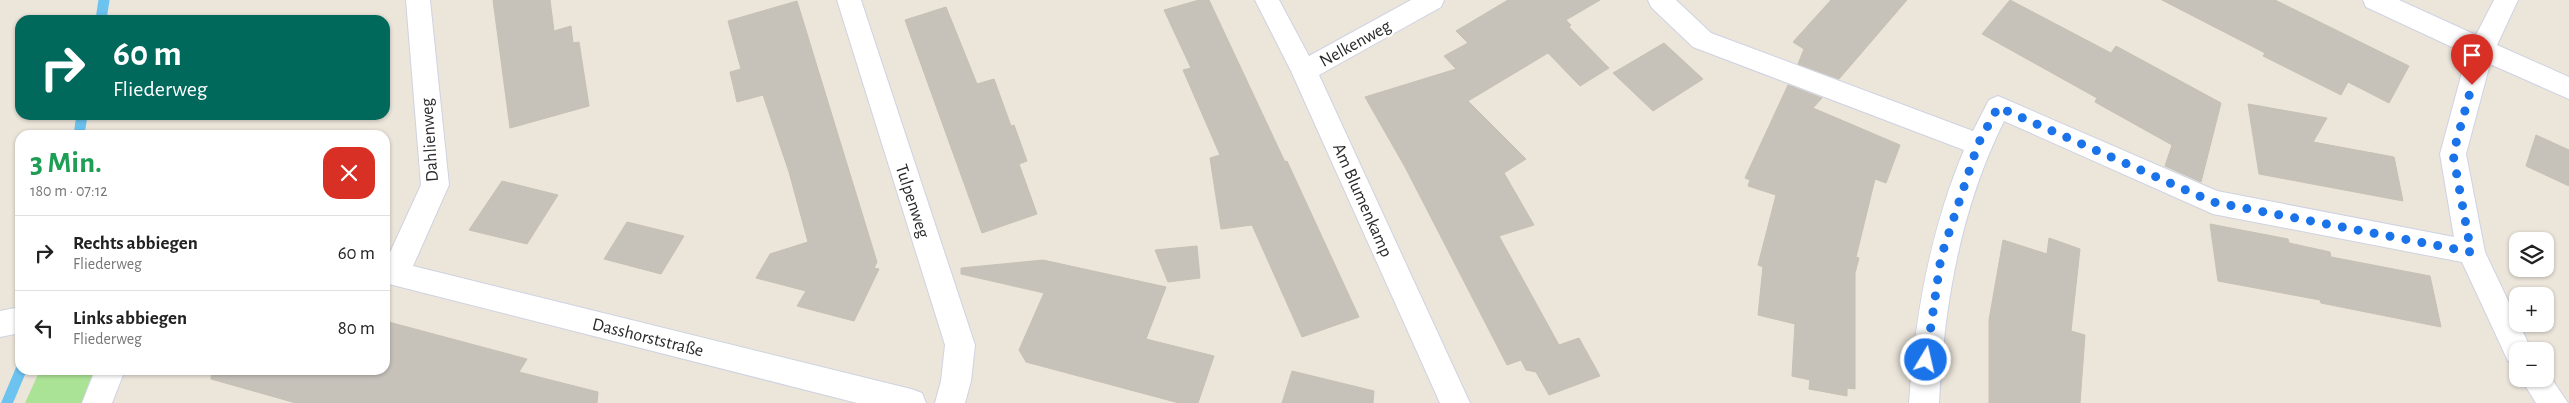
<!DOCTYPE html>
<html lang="de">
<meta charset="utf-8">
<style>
:root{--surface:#fff;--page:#f2f2f2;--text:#222;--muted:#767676;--line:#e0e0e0}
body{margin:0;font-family:"Alegreya Sans",sans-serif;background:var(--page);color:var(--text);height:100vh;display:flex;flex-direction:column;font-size:19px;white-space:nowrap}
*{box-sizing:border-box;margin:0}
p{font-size:16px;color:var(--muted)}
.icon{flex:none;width:28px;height:28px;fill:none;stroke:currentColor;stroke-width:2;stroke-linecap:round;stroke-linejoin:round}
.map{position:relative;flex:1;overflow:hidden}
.panel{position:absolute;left:15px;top:130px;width:375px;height:245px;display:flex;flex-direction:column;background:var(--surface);border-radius:15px;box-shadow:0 1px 4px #0004}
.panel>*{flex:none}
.top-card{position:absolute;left:15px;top:15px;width:375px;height:105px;border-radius:15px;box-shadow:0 1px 4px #0004;background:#00695c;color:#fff;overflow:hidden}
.buttons{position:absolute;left:2509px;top:232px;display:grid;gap:10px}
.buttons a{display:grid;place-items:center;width:45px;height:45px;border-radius:10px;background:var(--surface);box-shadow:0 1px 4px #0004;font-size:25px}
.pin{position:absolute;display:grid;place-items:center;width:42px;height:42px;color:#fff;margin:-51px -21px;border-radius:50% 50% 50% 0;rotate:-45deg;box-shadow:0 0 5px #0007}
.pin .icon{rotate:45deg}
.me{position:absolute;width:55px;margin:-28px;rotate:9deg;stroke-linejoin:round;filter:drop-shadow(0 0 4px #0008)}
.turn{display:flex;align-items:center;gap:18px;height:105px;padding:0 15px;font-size:22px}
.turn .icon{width:65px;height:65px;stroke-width:2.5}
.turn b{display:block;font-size:35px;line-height:42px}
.round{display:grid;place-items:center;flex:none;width:52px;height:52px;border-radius:15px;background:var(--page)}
.headline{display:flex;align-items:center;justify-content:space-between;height:85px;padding:0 15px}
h1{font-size:30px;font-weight:700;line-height:38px;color:#1e9e55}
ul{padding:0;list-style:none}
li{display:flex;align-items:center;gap:15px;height:75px;padding:0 15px;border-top:1px solid var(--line)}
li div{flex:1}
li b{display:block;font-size:19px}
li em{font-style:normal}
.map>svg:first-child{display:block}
</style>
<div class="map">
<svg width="2569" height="403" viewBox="0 0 2569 403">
<rect width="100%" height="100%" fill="#ebe5da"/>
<path fill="#abe396" d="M 40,370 L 101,370 L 87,403 L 25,403 Z"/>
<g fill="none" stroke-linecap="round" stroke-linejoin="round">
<path stroke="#6cc3ef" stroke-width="11" d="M 101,20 L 104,0
M 79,135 L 82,115
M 7,403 L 21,370"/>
</g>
<path fill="#c6c2ba" stroke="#c6c1b4" d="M 493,0 L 550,0 L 554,31 L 571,26 L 573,43 L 579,42 L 589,106 L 510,128 Z
M 1199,0 L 1209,0 L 1285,162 L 1287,161 L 1359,317 L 1302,337 L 1252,225 L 1221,229 L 1210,158 L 1220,155 L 1183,70 L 1191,68 L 1164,10 Z
M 1508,0 L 1600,0 L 1566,20 L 1571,25 L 1569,27 L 1609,68 L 1580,86 L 1548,53 L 1468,101 L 1526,159 L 1504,173 L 1534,225 L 1499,236 L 1559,345 L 1579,338 L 1600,376 L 1549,395 L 1536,372 L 1526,370 L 1521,360 L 1507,365 L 1405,167 L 1365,97 L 1456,69 L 1444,56 L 1468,43 L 1456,31 Z
M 1831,0 L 1907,0 L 1839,79 L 1798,64 L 1804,49 L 1793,42 Z
M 2010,0 L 2111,53 L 2116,46 L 2221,103 L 2201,182 L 2165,166 L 2172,145 L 2095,102 L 2097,98 L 1982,34 Z
M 2162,0 L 2275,0 L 2409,66 L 2389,103 L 2348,82 L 2341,95 L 2263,56 L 2265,53 Z
M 797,1 L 877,262 L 874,268 L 879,269 L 854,321 L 797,306 L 806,291 L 756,278 L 770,254 L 808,242 L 789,172 L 763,95 L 737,102 L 730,72 L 741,69 L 728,21 Z
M 946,7 L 977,84 L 994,79 L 1011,126 L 1014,125 L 1027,161 L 1019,164 L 1037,214 L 982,233 L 905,20 Z
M 1664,43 L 1703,79 L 1653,111 L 1613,73 Z
M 1788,85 L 1822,98 L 1813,108 L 1900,145 L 1886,183 L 1875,179 L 1856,257 L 1859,258 L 1855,273 L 1855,389 L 1847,388 L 1847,396 L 1809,389 L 1810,380 L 1792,376 L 1795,324 L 1758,315 L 1763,267 L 1758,265 L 1776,195 L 1748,186 L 1750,180 L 1745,178 Z
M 2248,104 L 2327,118 L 2313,142 L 2394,157 L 2403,201 L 2259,174 Z
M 2536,135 L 2569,150 L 2569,186 L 2526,166 Z
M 502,181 L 558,195 L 527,244 L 469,230 Z
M 627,222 L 684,236 L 661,274 L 604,259 Z
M 2210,224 L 2288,239 L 2289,243 L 2330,252 L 2331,257 L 2430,276 L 2441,327 L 2321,303 L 2320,300 L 2218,281 Z
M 2049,238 L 2080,249 L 2071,331 L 2085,335 L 2080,403 L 1989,403 L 1989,320 L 2003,240 L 2047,254 Z
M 1197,246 L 1200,278 L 1168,282 L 1155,250 Z
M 1043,260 L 1166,287 L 1146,339 L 1214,356 L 1198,403 L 1179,403 L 1026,362 L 1019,350 L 1044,293 L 961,274 L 961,268 Z
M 385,321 L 527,359 L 519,372 L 598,392 L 597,403 L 296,403 L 211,379 L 212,370 L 385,370 Z
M 1292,371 L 1374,391 L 1373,403 L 1282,403 Z"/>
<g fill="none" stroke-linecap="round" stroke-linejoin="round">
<g stroke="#cfd2e2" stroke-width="2">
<path id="minor" d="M 406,0 L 430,0 L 449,185 L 413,266 L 911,389 L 922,393 L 926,403 L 857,403 L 385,283 L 385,259 L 387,259 L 421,185 Z
M 837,0 L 861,0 L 975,345 L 971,381 L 965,403 L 935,403 L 941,381 L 945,345 Z
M 1255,0 L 1279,0 L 1309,56 L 1411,0 L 1444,0 L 1441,7 L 1319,75 L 1470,403 L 1440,403 L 1291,71 Z
M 1648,0 L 1676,0 L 1711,33 L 1973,131 L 1989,100 L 1998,96 L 2217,191 L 2454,237 L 2440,154 L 2467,54 L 2366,7 L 2363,0 L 2399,0 L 2476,35 L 2494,0 L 2518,0 L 2497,45 L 2569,77 L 2569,99 L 2490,64 L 2466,154 L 2485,252 L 2532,351 L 2518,351 L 2518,365 L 2508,361 L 2462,262 L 2213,214 L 2004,121 C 1960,210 1944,305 1939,403 L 1909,403 C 1915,315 1930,231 1964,150 L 1693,47 L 1651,7 Z
M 20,307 L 20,333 L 0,337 L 0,311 Z
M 2545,369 L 2568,403 L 2536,403 L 2521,379 L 2545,379 Z
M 95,370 L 125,370 L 112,403 L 82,403 Z"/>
</g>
<use href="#minor" fill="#fff" fill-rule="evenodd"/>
</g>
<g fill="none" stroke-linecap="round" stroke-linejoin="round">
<path stroke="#1a73e8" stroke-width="9" stroke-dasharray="0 16.2" d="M 1926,360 L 1941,257 L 1978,144 L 1998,107 L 2213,202 L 2471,252 L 2453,154 L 2472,85"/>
</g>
<g text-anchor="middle" stroke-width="4.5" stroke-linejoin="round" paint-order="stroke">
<g font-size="18" fill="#292929" stroke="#fff">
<text transform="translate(1355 43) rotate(-29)" y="6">Nelkenweg</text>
<text transform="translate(429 140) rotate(-94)" y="6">Dahlienweg</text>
<text transform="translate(1363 200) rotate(66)" y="6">Am Blumenkamp</text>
<text transform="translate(913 201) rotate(72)" y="6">Tulpenweg</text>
<text transform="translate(648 337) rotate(14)" y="6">Dasshorststraße</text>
</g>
</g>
</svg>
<div class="buttons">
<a><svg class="icon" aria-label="layers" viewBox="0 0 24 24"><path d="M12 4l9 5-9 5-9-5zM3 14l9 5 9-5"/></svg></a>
<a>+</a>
<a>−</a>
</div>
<div class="pin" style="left:2472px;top:85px;background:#d93025"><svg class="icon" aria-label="arrive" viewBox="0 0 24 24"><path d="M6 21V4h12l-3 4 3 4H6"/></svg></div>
<svg class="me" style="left:1926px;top:360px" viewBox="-20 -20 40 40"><circle r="17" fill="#1a73e8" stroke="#fff" stroke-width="3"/><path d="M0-11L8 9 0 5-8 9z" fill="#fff"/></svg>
<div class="top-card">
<div class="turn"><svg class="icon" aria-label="right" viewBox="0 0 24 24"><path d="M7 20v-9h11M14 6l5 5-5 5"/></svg><div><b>60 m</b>Fliederweg</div></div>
</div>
<section class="panel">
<div class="headline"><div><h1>3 Min.</h1><p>180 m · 07:12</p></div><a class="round" style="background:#d93025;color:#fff"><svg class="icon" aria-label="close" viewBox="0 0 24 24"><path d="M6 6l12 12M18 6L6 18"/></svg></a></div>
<ul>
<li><svg class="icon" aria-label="right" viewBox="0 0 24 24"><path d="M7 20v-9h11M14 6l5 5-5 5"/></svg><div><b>Rechts abbiegen</b><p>Fliederweg</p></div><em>60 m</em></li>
<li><svg class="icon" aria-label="left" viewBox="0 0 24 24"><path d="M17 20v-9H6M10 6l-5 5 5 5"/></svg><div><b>Links abbiegen</b><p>Fliederweg</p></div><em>80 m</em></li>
</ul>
</section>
</div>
